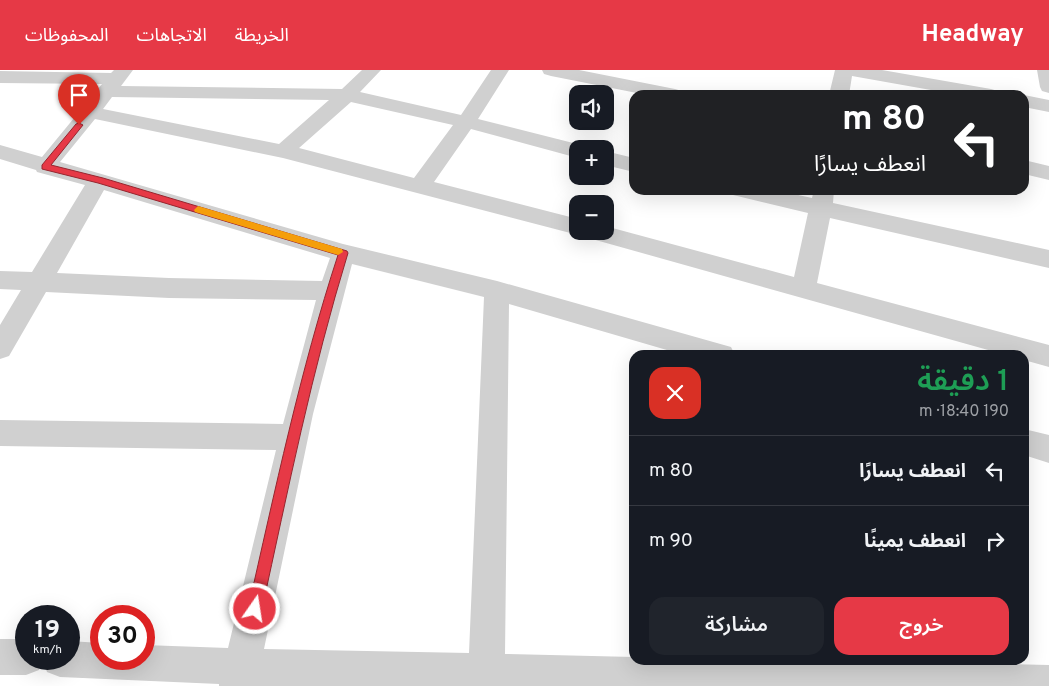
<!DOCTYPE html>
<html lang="ar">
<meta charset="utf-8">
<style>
:root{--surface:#171b24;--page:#20242c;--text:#f1f3f6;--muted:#9ea1a6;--line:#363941;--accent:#e63946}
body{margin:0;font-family:Overpass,"Noto Sans Arabic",sans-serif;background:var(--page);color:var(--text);direction:rtl;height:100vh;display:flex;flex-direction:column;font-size:19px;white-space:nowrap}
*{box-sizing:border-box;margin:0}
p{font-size:16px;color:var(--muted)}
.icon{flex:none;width:28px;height:28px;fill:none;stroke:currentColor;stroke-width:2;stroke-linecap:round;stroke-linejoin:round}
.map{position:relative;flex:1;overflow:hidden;direction:ltr}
.details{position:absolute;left:629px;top:280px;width:400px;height:315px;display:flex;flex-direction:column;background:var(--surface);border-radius:15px;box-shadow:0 5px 20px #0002;direction:rtl}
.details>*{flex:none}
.banner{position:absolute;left:629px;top:20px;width:400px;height:105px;border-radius:15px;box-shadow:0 5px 20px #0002;direction:rtl;background:#202124;color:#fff;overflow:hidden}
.controls{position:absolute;left:569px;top:15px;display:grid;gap:10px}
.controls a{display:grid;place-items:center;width:45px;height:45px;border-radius:10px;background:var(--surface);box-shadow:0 5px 20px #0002;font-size:25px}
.speed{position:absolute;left:15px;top:535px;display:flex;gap:10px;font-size:25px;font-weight:700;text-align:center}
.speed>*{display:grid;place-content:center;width:65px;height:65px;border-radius:50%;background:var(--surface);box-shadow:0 5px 20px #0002;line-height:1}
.speed small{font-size:12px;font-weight:400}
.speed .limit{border:8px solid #d22;background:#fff;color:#111}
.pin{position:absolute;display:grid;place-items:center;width:42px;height:42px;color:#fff;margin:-51px -21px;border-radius:50% 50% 50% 0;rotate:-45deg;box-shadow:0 0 5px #0007}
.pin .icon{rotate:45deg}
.me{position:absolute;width:55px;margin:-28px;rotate:13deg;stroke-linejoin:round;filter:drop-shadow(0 0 4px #0008)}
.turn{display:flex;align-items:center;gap:18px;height:105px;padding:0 20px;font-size:22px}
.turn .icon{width:65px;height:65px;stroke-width:2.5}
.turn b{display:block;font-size:35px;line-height:42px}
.round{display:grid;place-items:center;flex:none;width:52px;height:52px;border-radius:15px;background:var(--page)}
.summary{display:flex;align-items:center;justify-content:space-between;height:85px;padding:0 20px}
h1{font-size:30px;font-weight:600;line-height:38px;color:#1e9e55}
.cta{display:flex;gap:10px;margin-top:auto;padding:10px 20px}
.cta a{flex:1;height:58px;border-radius:15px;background:var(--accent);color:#fff;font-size:20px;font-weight:600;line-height:58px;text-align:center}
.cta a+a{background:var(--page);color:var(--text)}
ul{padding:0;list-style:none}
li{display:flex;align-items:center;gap:15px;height:70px;padding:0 20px;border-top:1px solid var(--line)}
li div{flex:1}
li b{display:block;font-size:19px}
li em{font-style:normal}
header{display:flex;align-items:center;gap:30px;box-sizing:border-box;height:70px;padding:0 25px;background:var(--accent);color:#fff}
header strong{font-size:24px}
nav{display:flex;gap:28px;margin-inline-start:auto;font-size:18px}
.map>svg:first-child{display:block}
</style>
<header>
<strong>Headway</strong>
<nav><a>الخريطة</a><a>الاتجاهات</a><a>المحفوظات</a></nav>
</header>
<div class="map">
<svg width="1049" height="616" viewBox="0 0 1049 616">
<rect width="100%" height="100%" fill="#fff"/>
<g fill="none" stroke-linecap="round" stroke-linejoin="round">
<path fill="#d0d0d0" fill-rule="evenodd" d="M 114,0 L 133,0 L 121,16 L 342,19 L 362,0 L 381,0 L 360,22 L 461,45 L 491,0 L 509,0 L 478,49 L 585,76 L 587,79 L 578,79 L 578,88 L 471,59 L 434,112 L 578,149 L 578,161 L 605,161 L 605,156 L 794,207 L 808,143 L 733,125 L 730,120 L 775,120 L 812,128 L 814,120 L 834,120 L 833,133 L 1049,180 L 1049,198 L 830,148 L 817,213 L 1049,275 L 1049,297 L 1024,290 L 1024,285 L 1006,285 L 592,169 L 584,167 L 582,164 L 578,165 L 283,88 L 95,49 L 60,92 L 343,174 L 497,211 L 731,277 L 735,285 L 684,285 L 509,234 L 505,584 L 634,587 L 634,590 L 806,590 L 1049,595 L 1049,616 L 219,616 L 219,614 L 60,607 L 47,602 L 43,590 L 39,600 L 26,605 L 0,605 L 0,569 L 26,569 L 26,589 L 69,589 L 69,571 L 101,573 L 101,589 L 144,589 L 144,575 L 228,578 L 276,380 L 0,376 L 0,350 L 283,354 L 316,230 L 169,228 L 46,222 L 9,286 L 0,289 L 0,255 L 21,220 L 0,219 L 0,201 L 32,202 L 85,115 L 37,102 L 36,100 L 0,89 L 0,75 L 42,87 L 102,14 L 0,13 L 0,1 L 111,3 ZM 112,27 L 329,30 L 279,74 L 103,39 ZM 351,32 L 453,55 L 414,108 L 299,78 ZM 104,120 L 330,188 L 322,211 L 169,208 L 57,203 ZM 352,194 L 484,227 L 469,583 L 264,579 L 313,344 Z
M 542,0 L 579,0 L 675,19 L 682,21 L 685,25 L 647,25 L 551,6 L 544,4 Z
M 835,0 L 882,0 L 991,19 L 998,21 L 1001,25 L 959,25 L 852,6 L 849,25 L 829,25 Z
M 1037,0 L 1049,0 L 1049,23 L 1042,21 L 1040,17 Z
M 1024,25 L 1049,30 L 1049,42 L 1024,37 Z
M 605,81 L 634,88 L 634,102 L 605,95 Z
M 1024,90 L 1049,96 L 1049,110 L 1024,104 Z
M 1024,359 L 1049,365 L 1049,393 L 1024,385 Z"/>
</g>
<path fill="#e63946" stroke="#96252e" d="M 79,53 L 83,55 L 51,95 L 103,108 L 347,181 L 348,183 C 312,300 288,420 262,539 L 260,544 L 255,546 L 250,544 L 248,539 C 275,421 300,301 338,185 L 98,113 L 42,99 L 42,95 L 76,54 Z"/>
<path fill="#f59e0b" d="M 198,136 L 342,179 L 343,182 L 338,185 L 195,142 L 194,140 Z"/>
</svg>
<div class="controls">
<a><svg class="icon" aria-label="sound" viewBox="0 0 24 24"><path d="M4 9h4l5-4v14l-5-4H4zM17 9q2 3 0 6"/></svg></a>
<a>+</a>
<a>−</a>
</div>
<div class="speed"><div>19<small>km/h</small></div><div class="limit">30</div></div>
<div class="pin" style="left:79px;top:55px;background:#d93025"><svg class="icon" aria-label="arrive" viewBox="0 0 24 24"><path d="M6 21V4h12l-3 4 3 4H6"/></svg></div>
<svg class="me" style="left:255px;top:539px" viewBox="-20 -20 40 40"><circle r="17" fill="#e63946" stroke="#fff" stroke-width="3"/><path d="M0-11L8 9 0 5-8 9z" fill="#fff"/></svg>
<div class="banner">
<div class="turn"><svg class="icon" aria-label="left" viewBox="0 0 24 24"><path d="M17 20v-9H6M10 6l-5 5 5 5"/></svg><div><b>80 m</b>انعطف يسارًا</div></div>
</div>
<section class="details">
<div class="summary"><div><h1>1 دقيقة</h1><p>190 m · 18:40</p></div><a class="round" style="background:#d93025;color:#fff"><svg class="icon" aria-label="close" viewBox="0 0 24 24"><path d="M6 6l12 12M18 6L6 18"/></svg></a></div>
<ul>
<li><svg class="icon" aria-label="left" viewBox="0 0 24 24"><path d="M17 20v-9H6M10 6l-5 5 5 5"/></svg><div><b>انعطف يسارًا</b></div><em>80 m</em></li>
<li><svg class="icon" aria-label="right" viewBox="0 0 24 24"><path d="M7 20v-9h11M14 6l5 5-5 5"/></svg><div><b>انعطف يمينًا</b></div><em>90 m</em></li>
</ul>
<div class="cta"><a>خروج</a><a>مشاركة</a></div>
</section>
</div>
